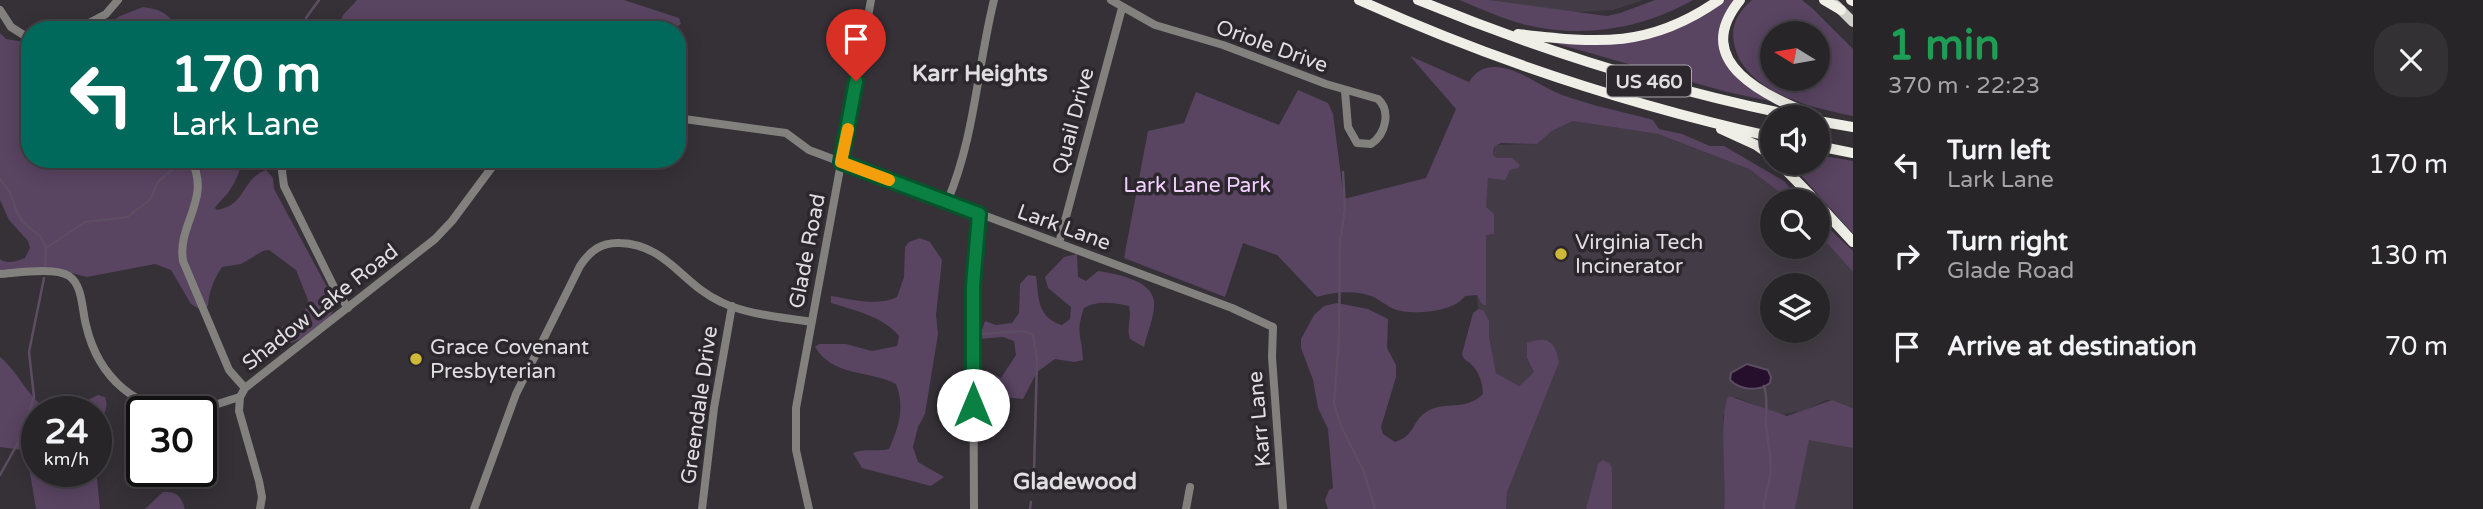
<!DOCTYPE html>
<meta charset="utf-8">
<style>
:root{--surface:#282529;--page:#343135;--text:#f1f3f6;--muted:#a5a5a8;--line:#444246}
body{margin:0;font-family:"Varela Round",sans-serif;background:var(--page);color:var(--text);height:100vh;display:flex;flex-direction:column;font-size:26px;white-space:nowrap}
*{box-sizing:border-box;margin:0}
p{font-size:23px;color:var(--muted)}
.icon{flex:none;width:38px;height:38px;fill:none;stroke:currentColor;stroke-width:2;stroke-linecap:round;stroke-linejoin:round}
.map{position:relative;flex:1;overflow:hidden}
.panel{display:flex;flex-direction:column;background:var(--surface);width:630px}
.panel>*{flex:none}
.top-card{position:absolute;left:21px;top:21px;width:665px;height:147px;border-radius:28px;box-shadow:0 4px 18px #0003,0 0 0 2px var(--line);background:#00695c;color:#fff;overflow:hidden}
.needle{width:46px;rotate:281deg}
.tools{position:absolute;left:1760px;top:21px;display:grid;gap:14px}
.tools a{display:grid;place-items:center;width:70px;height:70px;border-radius:50%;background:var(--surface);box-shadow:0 4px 18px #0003,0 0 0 2px var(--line);font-size:35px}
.speed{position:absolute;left:21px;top:396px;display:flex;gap:14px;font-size:35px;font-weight:700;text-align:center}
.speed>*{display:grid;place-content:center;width:91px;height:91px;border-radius:50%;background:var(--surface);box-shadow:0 4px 18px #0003,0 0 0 2px var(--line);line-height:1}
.speed small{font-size:18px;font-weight:400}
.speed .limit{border:4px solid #111;border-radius:10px;background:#fff;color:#111}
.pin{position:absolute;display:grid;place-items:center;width:60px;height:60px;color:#fff;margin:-72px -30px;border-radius:50% 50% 50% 0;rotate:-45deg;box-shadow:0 0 7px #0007}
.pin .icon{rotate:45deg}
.me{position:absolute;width:77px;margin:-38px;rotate:0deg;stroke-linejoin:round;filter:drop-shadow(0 0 5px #0008)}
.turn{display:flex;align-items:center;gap:24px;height:147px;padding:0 35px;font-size:32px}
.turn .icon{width:91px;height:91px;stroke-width:2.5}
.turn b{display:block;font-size:49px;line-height:60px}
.round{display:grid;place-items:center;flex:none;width:74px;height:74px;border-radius:28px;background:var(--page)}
.overview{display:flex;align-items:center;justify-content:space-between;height:119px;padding:0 35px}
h1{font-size:42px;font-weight:700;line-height:52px;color:#1e9e55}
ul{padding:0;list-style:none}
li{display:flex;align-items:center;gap:21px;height:91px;padding:0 35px}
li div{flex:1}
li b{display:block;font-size:26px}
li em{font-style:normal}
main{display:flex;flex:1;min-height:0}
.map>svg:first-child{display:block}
</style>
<main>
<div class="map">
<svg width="1853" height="509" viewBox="0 0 1853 509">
<rect width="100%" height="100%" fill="#353137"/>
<path fill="#433c46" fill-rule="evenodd" d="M 1483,0 L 1644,0 L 1613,10 L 1581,12 L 1505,7 Z
M 1573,121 L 1658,134 L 1749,169 L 1791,201 L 1773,201 L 1773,247 L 1818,247 L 1818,233 L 1853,272 L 1853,408 L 1832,400 L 1826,400 L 1805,410 L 1780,415 L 1736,397 L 1723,416 L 1726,461 L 1724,509 L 1612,509 L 1611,498 L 1586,509 L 1506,509 L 1507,492 L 1550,341 L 1532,341 L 1527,358 L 1534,372 L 1519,386 L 1496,373 L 1489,336 L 1489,320 L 1483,311 L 1478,309 L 1477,295 L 1481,303 L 1486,234 L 1490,233 L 1490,212 L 1486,207 L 1486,187 L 1488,177 L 1496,177 L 1512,158 L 1497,159 L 1493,155 L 1495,145 L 1537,144 L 1552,131 ZM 1773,285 L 1818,285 L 1818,331 L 1773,331 Z
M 1808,439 L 1853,448 L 1853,509 L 1795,509 Z"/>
<path fill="#594461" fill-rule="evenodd" d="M 357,0 L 624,0 L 679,18 L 681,24 L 672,30 L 596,30 L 596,26 L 592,25 L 591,30 L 554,30 L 553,27 L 546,30 L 337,30 L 343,15 Z
M 1459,0 L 1488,0 L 1607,16 L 1620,13 L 1655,0 L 1693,0 C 1644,28 1586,38 1531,26 C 1506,21 1482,9 1459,0 Z
M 1725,0 L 1735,0 L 1723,23 L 1721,49 L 1758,94 L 1770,101 L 1727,92 L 1551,42 L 1595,44 L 1709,13 Z
M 1752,0 L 1802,0 L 1812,8 L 1853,49 L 1853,116 C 1811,108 1743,92 1734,43 C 1730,25 1739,11 1752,0 ZM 1773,33 L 1818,33 L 1818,79 L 1773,79 Z
M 143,7 C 161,9 169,14 179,30 L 100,30 L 120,16 Z
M 0,33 L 6,39 L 30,43 L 30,159 L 243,159 C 240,169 237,180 231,188 C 227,196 220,200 215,208 L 217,210 C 247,205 241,179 266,170 L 273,178 L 274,189 L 333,298 C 334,306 334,313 328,319 C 321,328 291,347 280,345 L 278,330 C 286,322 295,321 304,315 L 308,300 L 296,270 L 269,250 L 263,251 L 241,264 L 222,267 C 214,279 209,291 208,306 L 199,309 L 191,304 L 171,270 L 155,264 L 87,277 L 56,269 L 0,275 L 0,259 C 8,265 17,261 25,258 L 30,248 L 28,241 L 9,220 L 0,200 Z
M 1410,56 L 1469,82 C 1475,72 1483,67 1495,67 C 1520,68 1542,88 1565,96 C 1593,106 1624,112 1653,120 L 1659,129 L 1682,134 L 1710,146 L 1724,146 L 1784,181 L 1802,201 L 1791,201 L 1749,169 L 1658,134 L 1573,121 L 1552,131 L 1537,144 L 1501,143 L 1494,147 L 1493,155 L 1497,158 L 1512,158 L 1520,165 L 1518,168 L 1510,170 L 1505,180 L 1488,178 L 1486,207 L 1494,214 L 1494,234 L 1486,235 L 1486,306 L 1481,303 L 1477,295 L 1465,296 C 1455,312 1411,316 1394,309 C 1386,306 1378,298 1371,296 C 1353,290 1334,292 1317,297 L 1277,255 L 1243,243 L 1225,297 L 1124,258 L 1148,131 L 1184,123 L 1196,92 L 1279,125 L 1298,90 L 1328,103 L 1333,114 L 1344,199 L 1426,178 L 1456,109 Z
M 1818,155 L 1853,161 L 1853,234 L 1790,163 L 1818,163 Z
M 1818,218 L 1853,251 L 1853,272 L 1818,233 Z
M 920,238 L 930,242 L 942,260 L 936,315 L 938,334 L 925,414 L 918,427 L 913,447 L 918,462 L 944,477 L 931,486 L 862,468 L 853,453 C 864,448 877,452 889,449 C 899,426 905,408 896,384 C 869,370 833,377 815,347 L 819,344 L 846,344 L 872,351 L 897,346 L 899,336 C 884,317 854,310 831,303 L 831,296 C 852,299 877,307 897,297 L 904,277 L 905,247 L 909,242 Z
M 1077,254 L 1078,277 L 1086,281 L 1098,271 C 1116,274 1153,280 1154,302 C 1155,316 1147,333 1144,347 L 1130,339 C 1126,327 1132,319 1129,306 C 1114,303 1098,300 1084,308 C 1075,334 1082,335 1083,360 L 1074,362 L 1055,359 L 1037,372 L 1023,399 L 983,395 C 978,387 979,377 986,370 L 1001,378 L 1016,355 L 1014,341 L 1003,337 L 979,339 L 985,321 L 996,325 L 1012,323 L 1019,313 L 1020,284 L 1028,275 L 1036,276 C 1039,299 1037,317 1062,325 L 1070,319 L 1071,307 L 1048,288 L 1045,277 L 1064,257 Z
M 1337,303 L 1368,309 L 1388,319 L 1387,348 L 1396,365 L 1396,377 L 1381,427 L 1383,434 L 1395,442 C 1415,436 1412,421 1426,412 C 1444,400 1465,412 1483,394 C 1482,379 1478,367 1464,359 L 1462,354 L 1473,313 L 1478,309 L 1483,310 L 1489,320 L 1489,336 L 1496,373 L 1519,386 L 1534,372 L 1527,358 L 1527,343 C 1549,335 1555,342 1559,362 L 1507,492 L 1506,509 L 1328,509 L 1325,500 L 1329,490 L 1333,488 L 1328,429 L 1318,408 L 1313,380 L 1301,348 L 1301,339 L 1314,315 L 1324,306 Z
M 0,357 C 20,373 28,400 51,411 L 37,411 L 37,471 L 96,469 L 100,509 L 36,509 L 27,455 L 22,450 L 0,447 Z
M 98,395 L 105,397 C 109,409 104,415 96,425 L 96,411 L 79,411 L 86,401 Z
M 1729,396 L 1787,416 L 1832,400 L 1853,408 L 1853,448 L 1809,440 L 1795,509 L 1724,509 C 1727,483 1718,412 1729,396 Z
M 1603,460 L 1610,464 L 1612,468 L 1612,509 L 1586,509 L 1598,464 Z
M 163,492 C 177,491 181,496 185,509 L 145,509 Z"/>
<path fill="#250f2d" stroke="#5d4d63" stroke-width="2" d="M 1747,364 L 1768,370 L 1771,377 L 1770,383 C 1758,392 1740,390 1730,380 L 1731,373 Z"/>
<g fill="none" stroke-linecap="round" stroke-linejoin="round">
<path stroke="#5d4d63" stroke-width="2.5" d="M 306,18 L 319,0
M 1343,172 L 1345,209 L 1340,241 L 1339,339 L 1334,403 L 1341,426 L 1364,472 L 1375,509
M 0,179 L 10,192 L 17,212 L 23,222 L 40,236 L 46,248 L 45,266
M 46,248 L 85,222 L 127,217 L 150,200 L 158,182 L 184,159
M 983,334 L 1021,331 L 1033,334 L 1037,360 L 1034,471
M 1764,386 C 1768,398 1766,408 1766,420 C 1766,438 1773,457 1770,476 C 1768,488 1764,497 1764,509
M 0,475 L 19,441 L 34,397 L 29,352 L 44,278
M 1030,509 L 1031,502"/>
<path stroke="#82817e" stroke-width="8" d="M 1111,0 L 1155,25 L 1223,45 L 1326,84 L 1378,99 C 1391,111 1386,134 1371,144 L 1357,143 L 1348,127 L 1345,91
M 0,10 L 11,27 L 30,39
M 76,30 L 106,14 L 118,0
M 677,118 L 786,133 L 809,150 L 841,162 L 1232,308 L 1273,327 L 1272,357 L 1283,509
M 191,159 C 212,200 177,223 183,261 L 229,370 L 245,388
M 286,159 L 282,171 L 284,186 L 334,287 L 348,308
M 947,202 C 975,137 977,68 994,0
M 1059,243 L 1122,8
M 0,274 C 17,273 55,267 69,276 C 83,285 82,311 86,325 C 98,377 137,414 193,410 C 209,408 225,401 240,397
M 260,509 L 262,497 L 259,481 L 239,411 L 240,397 L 245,388 L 435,239 L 452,221 L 498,159
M 474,509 L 516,394 L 580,266 C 590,251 601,242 620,243 C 666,244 683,285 721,302 C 748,315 782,317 811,322
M 702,509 L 714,408 L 732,306
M 809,509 L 796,450 L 796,408 L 871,0
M 974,509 L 973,286 L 979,214
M 1186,509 L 1190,487"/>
<path stroke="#d1d0ca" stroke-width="10" d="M 1836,5 L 1853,22"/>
<path stroke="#f0efe7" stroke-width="10" d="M 1359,0 C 1492,60 1630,105 1773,137
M 1418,0 C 1542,51 1670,91 1801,117
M 1740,0 C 1688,64 1769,97 1817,117
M 1824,0 L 1841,10
M 1851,0 L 1853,1
M 1518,34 C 1598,43 1649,49 1719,0
M 1818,121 L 1853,127
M 1721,129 L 1756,145 L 1773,157
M 1818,146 L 1853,153
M 1779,163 L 1816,201
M 1818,204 L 1853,242"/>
</g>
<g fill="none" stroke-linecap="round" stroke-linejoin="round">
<g stroke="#07532c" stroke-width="18">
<path id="route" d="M 856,81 L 841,162 L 979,214 L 973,286 L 973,405"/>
</g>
<use href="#route" stroke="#0b8043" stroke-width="12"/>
<path stroke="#f59e0b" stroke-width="12" d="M 848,129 L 841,162 L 889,180"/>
</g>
<g fill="#ceb837" stroke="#2b272c" stroke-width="2.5">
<circle cx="1561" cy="254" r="7"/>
<circle cx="416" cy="359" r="7"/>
</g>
<g text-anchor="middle" stroke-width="7" stroke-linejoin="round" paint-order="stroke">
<rect fill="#2b272c" stroke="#aaa7ab" stroke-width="2" x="1607" y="65.5" width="84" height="31" rx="5"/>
<g font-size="19" font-weight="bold" fill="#e1dee2">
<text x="1649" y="88">US 460</text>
</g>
<g font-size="21" fill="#e1dee2" stroke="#2b272c">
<text transform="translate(1272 46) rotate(20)" y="7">Oriole Drive</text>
<text transform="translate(1073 121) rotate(-75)" y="7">Quail Drive</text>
<text transform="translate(1064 227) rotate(20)" y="7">Lark Lane</text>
<text transform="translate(807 251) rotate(-79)" y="7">Glade Road</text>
<text transform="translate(320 307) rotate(-38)" y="7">Shadow Lake Road</text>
<text transform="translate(699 405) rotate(-82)" y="7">Greendale Drive</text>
<text transform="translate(1259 419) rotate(-95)" y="7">Karr Lane</text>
</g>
<g font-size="21" fill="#f2cfff" stroke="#2b272c">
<text x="1197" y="192">Lark Lane Park</text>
</g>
<g font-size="21" fill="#e1dee2" stroke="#2b272c" text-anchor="start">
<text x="1575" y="249">Virginia Tech<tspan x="1575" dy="24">Incinerator</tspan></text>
<text x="430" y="354">Grace Covenant<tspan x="430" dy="24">Presbyterian</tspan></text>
</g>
<g font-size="23" font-weight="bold" fill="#e1dee2" stroke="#2b272c">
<text x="980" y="81">Karr Heights</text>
<text x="1075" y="489">Gladewood</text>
</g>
</g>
</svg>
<div class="tools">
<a><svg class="needle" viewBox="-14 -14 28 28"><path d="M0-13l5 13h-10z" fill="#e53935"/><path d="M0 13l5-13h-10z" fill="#a5a5a8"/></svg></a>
<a><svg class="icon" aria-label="sound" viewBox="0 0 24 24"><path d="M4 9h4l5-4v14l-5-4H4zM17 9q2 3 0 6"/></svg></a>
<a><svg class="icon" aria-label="search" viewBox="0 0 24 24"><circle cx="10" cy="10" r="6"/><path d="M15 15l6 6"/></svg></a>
<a><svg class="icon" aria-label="layers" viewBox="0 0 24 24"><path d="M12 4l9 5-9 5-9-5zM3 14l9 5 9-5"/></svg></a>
</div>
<div class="speed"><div>24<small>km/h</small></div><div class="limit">30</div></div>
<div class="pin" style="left:856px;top:81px;background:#d93025"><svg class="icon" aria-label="arrive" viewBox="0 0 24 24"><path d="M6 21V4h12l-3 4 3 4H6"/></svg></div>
<svg class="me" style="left:973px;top:405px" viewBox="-20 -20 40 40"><circle r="19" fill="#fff"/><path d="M0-13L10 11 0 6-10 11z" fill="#0b8043"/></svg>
<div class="top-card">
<div class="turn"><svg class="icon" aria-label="left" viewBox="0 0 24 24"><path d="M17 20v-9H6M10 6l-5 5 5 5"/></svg><div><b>170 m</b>Lark Lane</div></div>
</div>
</div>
<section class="panel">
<div class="overview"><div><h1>1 min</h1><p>370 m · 22:23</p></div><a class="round"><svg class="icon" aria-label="close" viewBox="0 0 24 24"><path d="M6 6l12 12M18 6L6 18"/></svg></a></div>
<ul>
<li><svg class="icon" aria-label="left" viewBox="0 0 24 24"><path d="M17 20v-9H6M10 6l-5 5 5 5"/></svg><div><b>Turn left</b><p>Lark Lane</p></div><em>170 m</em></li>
<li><svg class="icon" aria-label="right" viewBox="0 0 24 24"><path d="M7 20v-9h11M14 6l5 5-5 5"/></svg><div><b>Turn right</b><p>Glade Road</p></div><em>130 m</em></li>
<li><svg class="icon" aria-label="arrive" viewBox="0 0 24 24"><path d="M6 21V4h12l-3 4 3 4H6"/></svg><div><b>Arrive at destination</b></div><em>70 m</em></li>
</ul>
</section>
</main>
